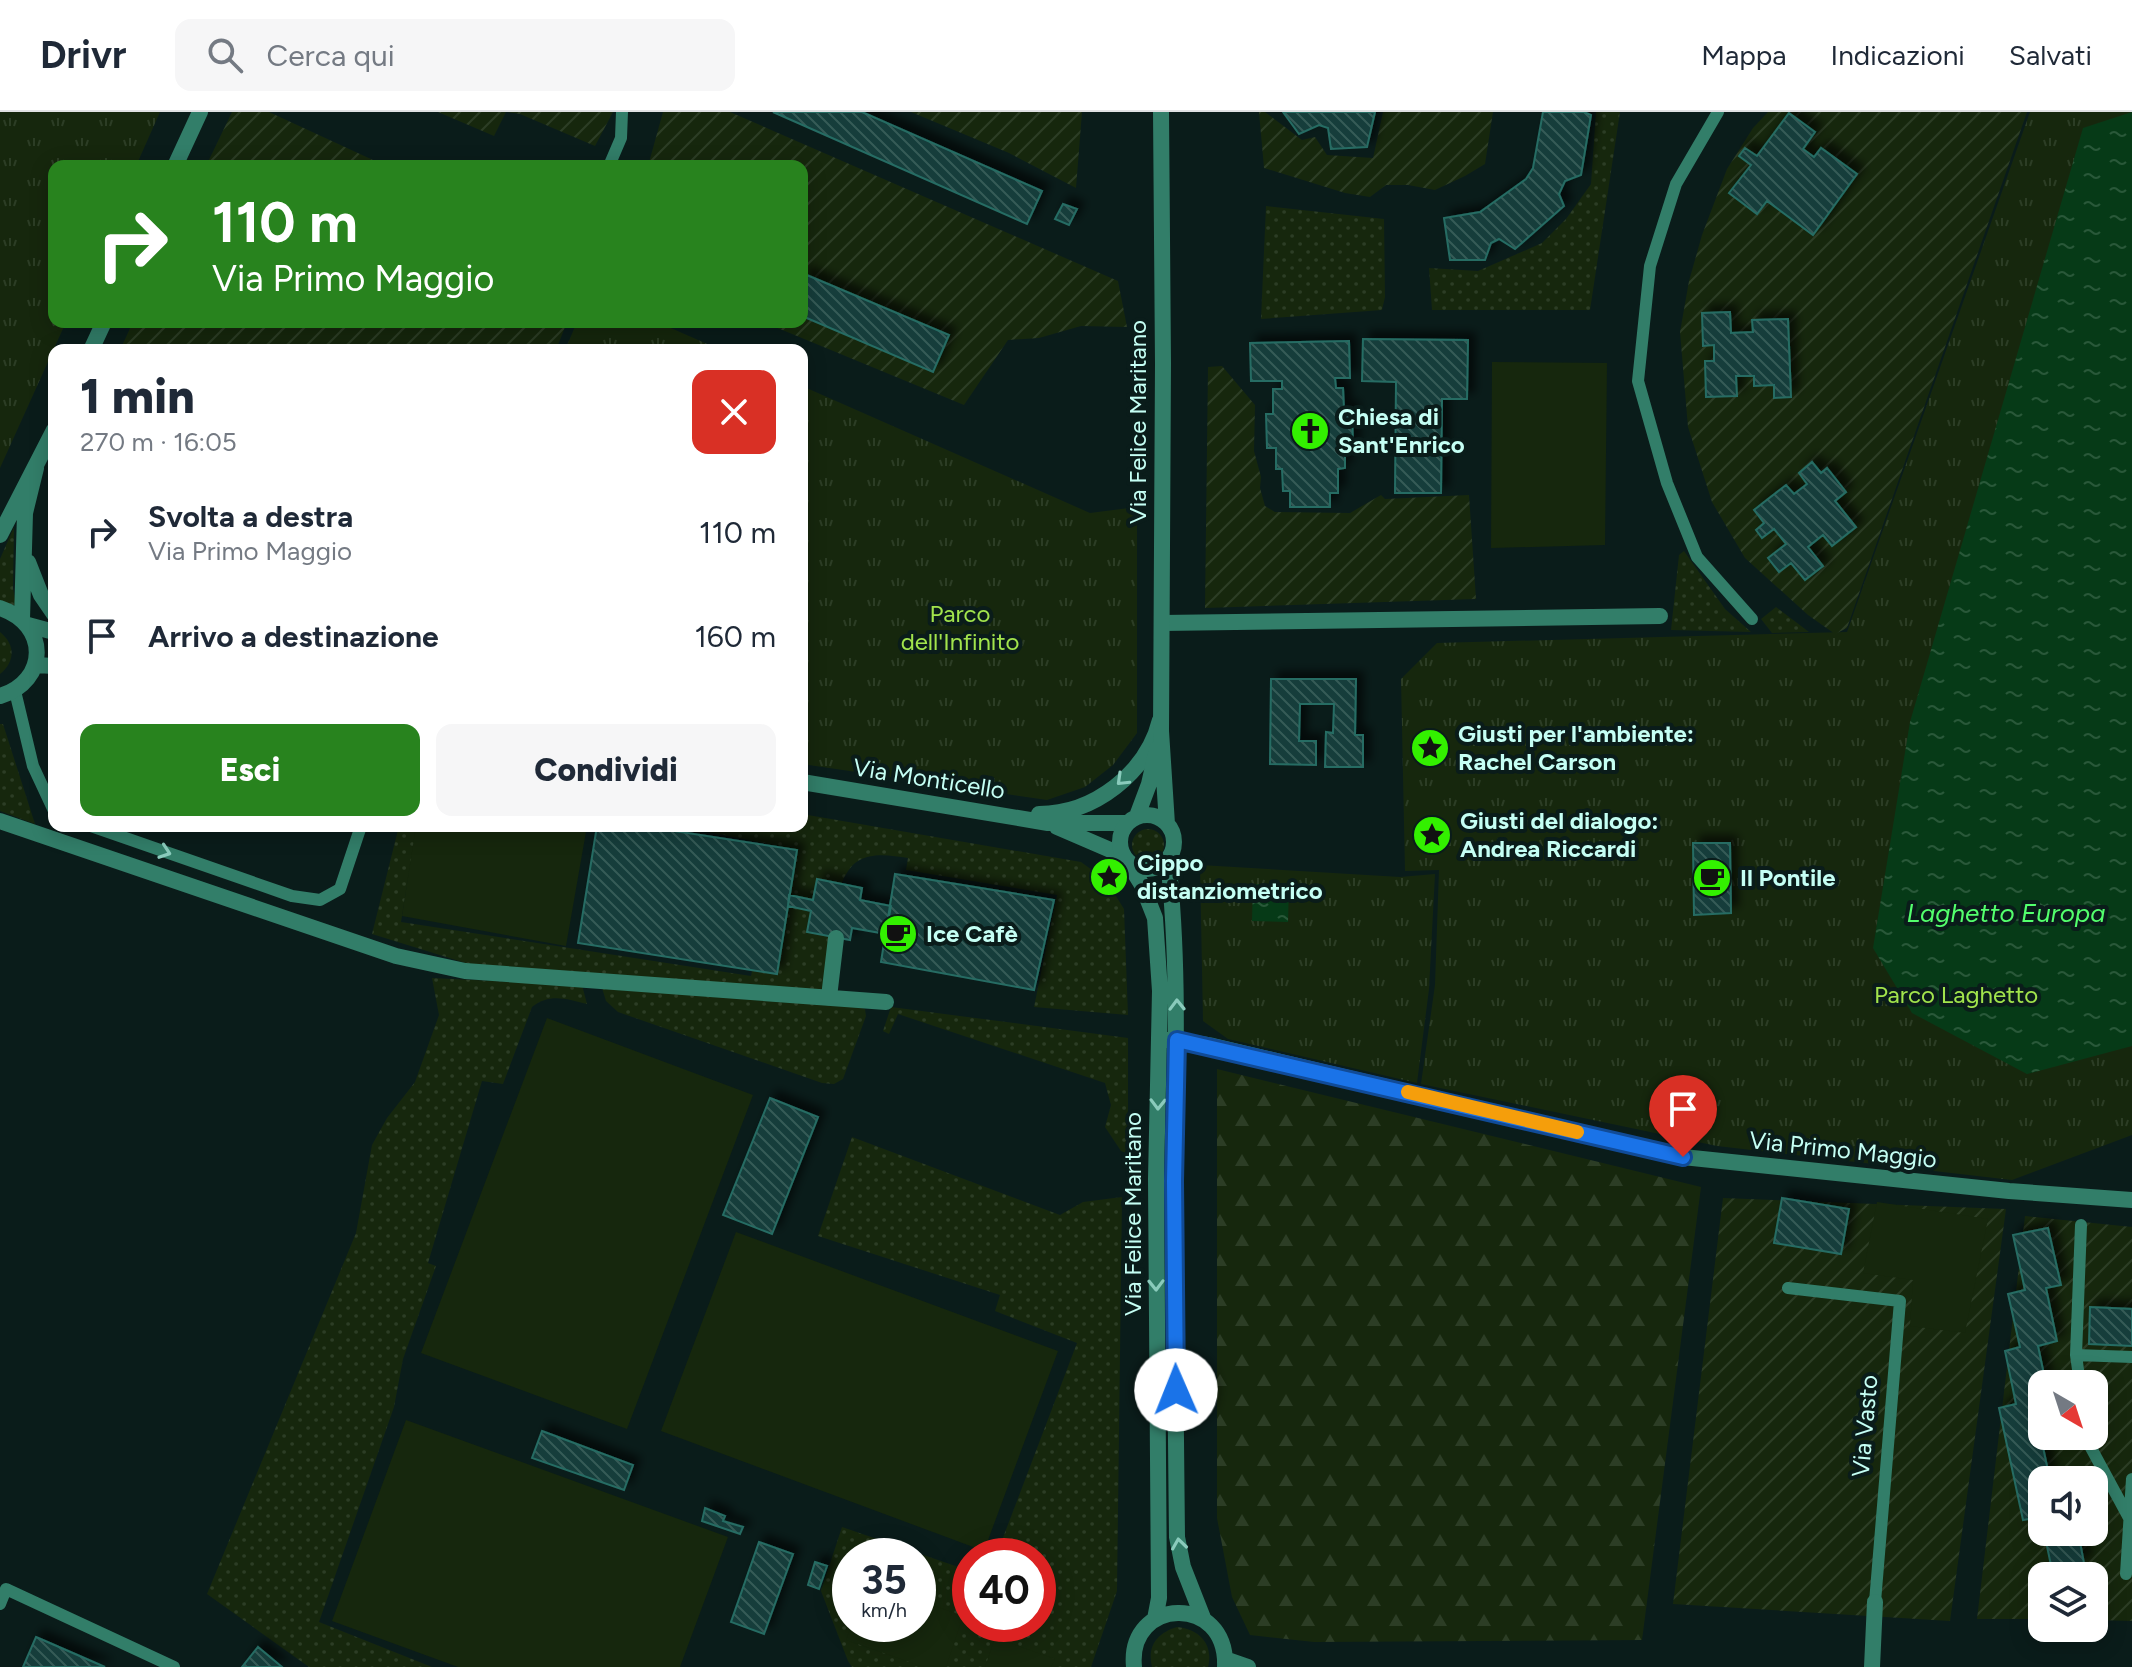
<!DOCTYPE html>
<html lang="it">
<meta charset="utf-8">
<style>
:root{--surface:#fff;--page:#f6f6f7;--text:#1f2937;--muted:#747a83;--line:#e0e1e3;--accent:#28831e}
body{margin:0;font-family:Figtree,sans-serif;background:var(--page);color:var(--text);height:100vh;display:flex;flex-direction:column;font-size:30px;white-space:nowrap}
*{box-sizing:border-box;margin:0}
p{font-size:26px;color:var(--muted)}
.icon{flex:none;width:44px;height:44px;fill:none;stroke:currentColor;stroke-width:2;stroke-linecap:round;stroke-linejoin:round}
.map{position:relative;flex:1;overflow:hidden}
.side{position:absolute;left:48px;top:232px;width:760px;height:488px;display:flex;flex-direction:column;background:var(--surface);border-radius:16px;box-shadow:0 4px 20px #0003}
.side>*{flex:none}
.top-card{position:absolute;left:48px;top:48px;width:760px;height:168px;border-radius:16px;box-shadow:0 4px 20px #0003;background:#28831e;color:#fff;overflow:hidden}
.needle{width:52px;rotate:141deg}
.buttons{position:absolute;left:2028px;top:1258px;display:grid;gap:16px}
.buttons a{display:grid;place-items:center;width:80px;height:80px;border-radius:16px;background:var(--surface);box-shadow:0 4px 20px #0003;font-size:40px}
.speed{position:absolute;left:832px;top:1426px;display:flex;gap:16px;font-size:40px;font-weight:700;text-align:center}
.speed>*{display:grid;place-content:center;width:104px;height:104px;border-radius:50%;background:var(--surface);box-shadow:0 4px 20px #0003;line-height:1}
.speed small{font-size:20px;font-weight:400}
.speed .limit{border:12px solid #d22;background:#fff;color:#111}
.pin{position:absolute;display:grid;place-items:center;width:68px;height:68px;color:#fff;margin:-82px -34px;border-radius:50% 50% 50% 0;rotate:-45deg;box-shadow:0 0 8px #0007}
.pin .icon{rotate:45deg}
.me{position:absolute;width:88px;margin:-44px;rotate:359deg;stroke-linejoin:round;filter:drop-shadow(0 0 6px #0008)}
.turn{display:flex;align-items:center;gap:28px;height:168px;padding:0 32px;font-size:36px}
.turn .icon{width:104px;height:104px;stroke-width:2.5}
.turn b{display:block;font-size:56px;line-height:68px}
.round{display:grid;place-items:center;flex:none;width:84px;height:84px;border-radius:16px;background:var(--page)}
.summary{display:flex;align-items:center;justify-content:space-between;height:136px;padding:0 32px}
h1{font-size:48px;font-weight:800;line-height:60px}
.cta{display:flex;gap:16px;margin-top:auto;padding:16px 32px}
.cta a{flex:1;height:92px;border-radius:16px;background:var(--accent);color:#fff;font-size:32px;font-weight:800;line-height:92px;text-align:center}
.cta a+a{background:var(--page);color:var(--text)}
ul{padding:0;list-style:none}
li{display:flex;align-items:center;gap:24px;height:104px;padding:0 32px}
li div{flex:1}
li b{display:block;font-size:30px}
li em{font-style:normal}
header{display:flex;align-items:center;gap:48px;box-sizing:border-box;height:112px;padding:0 40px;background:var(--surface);border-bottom:2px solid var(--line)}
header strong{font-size:38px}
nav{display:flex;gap:44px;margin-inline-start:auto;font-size:28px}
.search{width:560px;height:72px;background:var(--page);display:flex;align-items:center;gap:20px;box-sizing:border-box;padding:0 28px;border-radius:16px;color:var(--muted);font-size:30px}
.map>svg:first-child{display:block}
</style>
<header>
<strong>Drivr</strong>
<div class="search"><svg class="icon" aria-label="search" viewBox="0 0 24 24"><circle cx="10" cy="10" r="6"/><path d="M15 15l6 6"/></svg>Cerca qui</div>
<nav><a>Mappa</a><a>Indicazioni</a><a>Salvati</a></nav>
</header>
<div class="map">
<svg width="2132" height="1555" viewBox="0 0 2132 1555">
<defs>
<pattern id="grass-dots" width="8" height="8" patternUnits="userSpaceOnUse" patternTransform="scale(2)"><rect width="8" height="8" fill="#16270d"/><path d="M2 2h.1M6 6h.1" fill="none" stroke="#2c3d25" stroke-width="1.8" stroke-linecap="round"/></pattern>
<pattern id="forest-firs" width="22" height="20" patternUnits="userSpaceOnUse" patternTransform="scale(2)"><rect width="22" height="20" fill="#16270d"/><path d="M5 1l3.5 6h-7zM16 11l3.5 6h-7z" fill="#2c3d25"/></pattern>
<pattern id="park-tufts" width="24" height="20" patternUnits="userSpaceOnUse" patternTransform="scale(2)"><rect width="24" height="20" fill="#16270d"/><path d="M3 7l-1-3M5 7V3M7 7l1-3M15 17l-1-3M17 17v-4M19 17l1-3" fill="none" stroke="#2c3d25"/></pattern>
<pattern id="garden-furrows" width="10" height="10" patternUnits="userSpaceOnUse" patternTransform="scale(2)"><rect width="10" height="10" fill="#16270d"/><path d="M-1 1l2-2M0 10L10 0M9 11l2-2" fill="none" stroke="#2c3d25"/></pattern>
<pattern id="water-ripples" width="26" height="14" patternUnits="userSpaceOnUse" patternTransform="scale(2)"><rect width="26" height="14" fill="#063a17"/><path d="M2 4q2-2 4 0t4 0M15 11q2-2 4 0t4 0" fill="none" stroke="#295839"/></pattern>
<pattern id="building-back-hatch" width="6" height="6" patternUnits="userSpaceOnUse" patternTransform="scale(2)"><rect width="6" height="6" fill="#153e3a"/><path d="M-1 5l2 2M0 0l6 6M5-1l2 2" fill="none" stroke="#365b57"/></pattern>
<filter id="shadow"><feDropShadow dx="7" dy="-7" stdDeviation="4" flood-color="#0009"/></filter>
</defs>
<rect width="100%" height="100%" fill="#0a1c1a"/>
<path fill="url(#grass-dots)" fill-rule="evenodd" d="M 1596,0 L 1620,0 L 1590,198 L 1432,198 L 1429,156 L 1478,159 L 1542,131 L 1566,107 L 1591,72 Z
M 1266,94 L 1384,107 L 1385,185 L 1382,198 L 1261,207 Z
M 14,415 L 13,476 L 16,494 L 0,489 L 0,447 Z
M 1684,439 L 1725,497 L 1751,520 L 1671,518 L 1679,443 Z
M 1776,495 L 1809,520 L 1772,521 L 1761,507 Z
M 0,520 C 16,533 15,550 0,562 Z
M 0,612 L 3,612 L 35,712 L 0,699 Z
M 802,702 L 1081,750 L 1106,768 L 1124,797 L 1128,903 L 1034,895 L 1057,783 L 906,758 L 908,746 C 892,744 873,740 858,749 C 829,767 828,849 823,881 L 472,853 L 372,822 L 399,714 L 417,714 L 401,810 L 751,864 L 779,734 L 678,714 L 802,714 Z
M1132 733a16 16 0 1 1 32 0a16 16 0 1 1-32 0Z
M 432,866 L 582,873 L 587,892 C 566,887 550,881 532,895 L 503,972 L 482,969 L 428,1151 L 436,1154 L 403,1247 L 394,1295 L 319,1510 L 432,1555 L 309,1555 L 207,1482 L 356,1121 L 372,1033 L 387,1006 L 415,970 L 439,903 Z
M 602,876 L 854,894 L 865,897 L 866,904 L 843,967 L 834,972 L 822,971 L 618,900 L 606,889 Z
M 891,895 L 1128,926 L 1128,1042 L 1121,1039 L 1105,1015 L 1111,993 L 1105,971 L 898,902 L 889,922 L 883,919 Z
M 852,1025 L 1060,1103 L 1083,1090 L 1122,1085 L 1117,1479 L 1091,1555 L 852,1555 L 848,1549 L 821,1479 L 842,1415 L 970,1459 L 970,1512 L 1038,1512 L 1038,1444 L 996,1444 L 1077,1231 L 995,1199 L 1000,1183 L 818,1124 ZM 850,1444 L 918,1444 L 918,1512 L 850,1512 Z
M 1177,1515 C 1199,1517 1214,1532 1208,1555 L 1152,1555 C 1147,1534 1157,1521 1177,1515 Z"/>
<path fill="url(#forest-firs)" d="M 1217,957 L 1701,1075 L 1642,1528 L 1314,1530 L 1250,1523 L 1232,1485 L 1217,1406 Z"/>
<path fill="url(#park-tufts)" d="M 0,0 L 160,0 L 136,54 L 54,54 L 54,210 L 66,210 L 0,356 Z
M 2030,0 L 2132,0 L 2132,1023 L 2012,1068 L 1717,1034 L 1421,972 L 1435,873 L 1439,758 L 1405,759 L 1401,567 L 1437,531 L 1847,520 Z
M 577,210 L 657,210 L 721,238 L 565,238 Z
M 802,274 L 1090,401 L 1137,395 L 1137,621 L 1113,653 L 1085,675 L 1047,688 L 802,652 Z
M 1200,753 L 1400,765 L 1435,762 L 1429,877 L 1417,971 L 1228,927 L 1203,909 Z"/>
<path fill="url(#garden-furrows)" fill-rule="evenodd" d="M 232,0 L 269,0 L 386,54 L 206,54 Z
M 438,0 L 506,0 L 494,24 Z
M 507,0 L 613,0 L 595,34 L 520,2 Z
M 663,0 L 730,0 L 1118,169 L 1127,215 L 1081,214 L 1039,226 L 1008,228 L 964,293 L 763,210 L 802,210 L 802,54 L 648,54 Z
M 911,0 L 1082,0 L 1076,76 L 1009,41 Z
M 1259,0 L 1265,0 L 1302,28 L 1315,25 L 1327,43 L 1373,46 L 1383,0 L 1493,0 L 1485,52 L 1465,64 L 1435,78 L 1408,73 L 1386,73 L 1370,85 L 1345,81 L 1264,56 Z
M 1768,0 L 2027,0 L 1847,516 L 1835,522 L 1808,503 L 1745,446 L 1712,390 L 1688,315 L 1680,220 L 1689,169 L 1702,123 L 1727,57 L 1753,16 Z
M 133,210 L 567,210 L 556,238 L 120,238 Z
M 1222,254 L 1255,293 L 1254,339 L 1261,365 L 1260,376 L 1265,394 L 1275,400 L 1350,401 L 1381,383 L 1385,387 L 1469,383 L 1476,487 L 1205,496 L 1208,255 Z
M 1723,1086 L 2006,1097 L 1950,1509 L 1673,1492 Z
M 2025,1104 L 2132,1115 L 2132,1509 L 2094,1508 L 2094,1464 L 2042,1464 L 2042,1507 L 1977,1507 ZM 2042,1272 L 2094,1272 L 2094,1324 L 2042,1324 ZM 2042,1368 L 2094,1368 L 2094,1420 L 2042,1420 Z"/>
<path fill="#16270d" d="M 1492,250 L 1607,251 L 1605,433 L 1491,436 Z
M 416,714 L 587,714 L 566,834 L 402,804 Z
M 547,906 L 753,983 L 627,1317 L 421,1241 Z
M 1877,1090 L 1988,1107 L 1965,1221 L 1910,1214 L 1913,1168 L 1863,1161 Z
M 736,1120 L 1058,1239 L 984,1439 L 661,1319 Z
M 406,1308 L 728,1425 L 680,1555 L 458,1555 L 332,1509 Z
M 918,1488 L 963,1504 L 946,1555 L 924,1555 L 846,1528 L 852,1512 L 918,1512 Z
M 995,1526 L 1055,1547 L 1051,1555 L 985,1555 Z"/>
<path fill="url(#water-ripples)" d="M 2132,0 L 2132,934 L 2027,962 L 1912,901 L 1873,836 L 1910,610 L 2083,16 Z
M 1253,772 L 1289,773 L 1288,810 L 1252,809 Z"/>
<path fill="url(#building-back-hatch)" stroke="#266c64" stroke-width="2" filter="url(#shadow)" d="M 773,0 L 862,0 L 1042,79 L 1027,112 Z
M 1283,0 L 1375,0 L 1367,35 L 1331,37 L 1328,16 L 1319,13 L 1299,22 Z
M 1543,0 L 1584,0 L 1591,3 L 1581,63 L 1565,69 L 1559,82 L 1564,94 L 1515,137 L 1499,127 L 1491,131 L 1485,148 L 1450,148 L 1444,106 L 1480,100 L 1526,67 L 1533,56 Z
M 1789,1 L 1815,20 L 1803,37 L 1814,45 L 1821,36 L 1857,62 L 1813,123 L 1767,89 L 1757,102 L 1729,81 L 1751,53 L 1739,44 L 1745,36 L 1757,44 Z
M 1063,92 L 1077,97 L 1069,113 L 1055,107 Z
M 802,161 L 949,223 L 933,260 L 802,204 Z
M 1730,200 L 1731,221 L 1753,220 L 1752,208 L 1788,207 L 1791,285 L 1774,286 L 1774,273 L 1754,274 L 1754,264 L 1736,264 L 1737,284 L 1706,285 L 1705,249 L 1714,249 L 1714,233 L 1703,234 L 1702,201 Z
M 1363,227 L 1468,228 L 1467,287 L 1442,287 L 1441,381 L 1395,381 L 1396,270 L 1362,269 Z
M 1349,229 L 1350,266 L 1335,266 L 1336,276 L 1343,276 L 1344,297 L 1352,296 L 1353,336 L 1345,336 L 1345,356 L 1338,357 L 1338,381 L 1330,381 L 1330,395 L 1290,395 L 1290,379 L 1283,379 L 1282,357 L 1276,357 L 1276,336 L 1267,336 L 1266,302 L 1273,302 L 1273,277 L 1282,277 L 1282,269 L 1251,269 L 1250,231 Z
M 1812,350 L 1821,361 L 1827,356 L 1846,380 L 1835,389 L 1856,415 L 1832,434 L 1823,423 L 1808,435 L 1823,454 L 1805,468 L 1791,451 L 1779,460 L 1768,446 L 1786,432 L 1774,417 L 1762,426 L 1756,418 L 1764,411 L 1754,398 L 1786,373 L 1794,382 L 1807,372 L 1799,361 Z
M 1271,567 L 1356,567 L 1355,623 L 1363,623 L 1363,655 L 1325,655 L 1326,620 L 1333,621 L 1334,592 L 1300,592 L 1299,629 L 1316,629 L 1316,653 L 1270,652 Z
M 597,714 L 642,714 L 797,738 L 777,862 L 578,831 Z
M 1693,731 L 1730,731 L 1731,801 L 1694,803 Z
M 895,762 L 1054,788 L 1034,878 L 881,850 Z
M 817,767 L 862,776 L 860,788 L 891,794 L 886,822 L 852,816 L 850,828 L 807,820 L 811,799 L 788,794 L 789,783 L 813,788 Z
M 770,986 L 818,1005 L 772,1122 L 723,1103 Z
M 1782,1086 L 1849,1097 L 1841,1142 L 1774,1131 Z
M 2048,1116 L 2061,1173 L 2046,1176 L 2057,1229 L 2038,1234 L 2046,1272 L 2042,1272 L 2042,1291 L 2034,1293 L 2050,1368 L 2042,1368 L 2042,1413 L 2040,1405 L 2023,1408 L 1999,1296 L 2016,1292 L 2005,1239 L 2020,1235 L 2008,1182 L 2025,1178 L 2013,1123 Z
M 2090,1195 L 2132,1197 L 2132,1234 L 2089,1232 Z
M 542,1319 L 633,1353 L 624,1378 L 532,1346 Z
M 705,1396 L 725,1404 L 723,1409 L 743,1415 L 740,1422 L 702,1409 Z
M 2044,1420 L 2078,1420 L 2084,1451 L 2052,1458 Z
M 759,1430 L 793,1442 L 764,1522 L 731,1510 Z
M 815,1450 L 827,1454 L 819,1477 L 808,1473 Z
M 36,1525 L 105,1555 L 23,1555 Z
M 258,1535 L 282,1555 L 242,1555 Z"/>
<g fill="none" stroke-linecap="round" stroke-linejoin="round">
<path stroke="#327e69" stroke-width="12" d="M 1718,0 L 1676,72 L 1650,154 L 1638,269 L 1667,371 L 1697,445 L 1752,507
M 609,54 L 621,26 L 622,0
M 15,579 L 33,654 L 54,699
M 91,714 L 292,784 L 320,788 L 340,777 L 361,714
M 2081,1113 L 2076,1243 L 2132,1245
M 1788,1176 L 1900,1189 L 1875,1490
M 2076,1243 L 2080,1272
M 2088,1324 L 2090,1334 L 2129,1406
M 2126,1462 L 2132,1367
M 0,1492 L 6,1477 L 174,1555"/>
<path stroke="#327e69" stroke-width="16" d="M 175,54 L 200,0
M 91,238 L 104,210
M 0,423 L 54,318
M 28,450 L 41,483 L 54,502
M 0,496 C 49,512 49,569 0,584
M 22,507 L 25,401 L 36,356
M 1162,511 L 1660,504
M 28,513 L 54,520
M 35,553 L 54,554
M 802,670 L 1048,711 L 1127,711
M 1039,702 C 1094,702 1147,661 1160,608
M 0,709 L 396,844 L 465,859 L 886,890
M 1057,715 L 1122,743
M 829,885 L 836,826
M 1159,928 L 1177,928 L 1213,934 L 1683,1045 L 2009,1079 L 2132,1088
M 1872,1555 L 1875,1490"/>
<path stroke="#327e69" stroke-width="16" d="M 1161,0 L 1163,251 L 1161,619 L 1167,712
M1120 730a27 27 0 1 1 54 0a27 27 0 1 1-54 0Z
M 1137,704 L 1149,672 L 1157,637
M 1168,748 C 1180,856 1175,963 1174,1071 C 1174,1189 1176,1307 1177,1425 L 1183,1455 L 1203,1506
M 1129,752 L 1142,773 L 1155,806 L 1160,879 L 1156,1067 L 1159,1486 L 1155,1507
M 1225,1547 L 1248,1555
M 1134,1555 C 1127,1485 1228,1481 1225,1555"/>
</g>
<defs><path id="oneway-chevron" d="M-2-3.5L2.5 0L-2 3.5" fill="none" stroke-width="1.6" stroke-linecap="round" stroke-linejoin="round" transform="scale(2)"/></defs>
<g stroke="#8acbbc">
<use href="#oneway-chevron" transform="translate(1122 668) rotate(136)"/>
<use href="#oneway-chevron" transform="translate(165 740) rotate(19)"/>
<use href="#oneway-chevron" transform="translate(1177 893) rotate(-91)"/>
<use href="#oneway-chevron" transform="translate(1158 992) rotate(91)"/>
<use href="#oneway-chevron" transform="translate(1156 1173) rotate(89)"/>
<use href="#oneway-chevron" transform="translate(1179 1432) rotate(-98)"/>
</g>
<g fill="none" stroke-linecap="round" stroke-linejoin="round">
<g stroke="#114b97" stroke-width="20">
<path id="route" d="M 1176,1278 L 1174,1069 L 1177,928 L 1683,1045"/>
</g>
<use href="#route" stroke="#1a73e8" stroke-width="14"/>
<path stroke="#f59e0b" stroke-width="14" d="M 1408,980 L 1577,1020"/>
</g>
<defs>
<g id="church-disc" transform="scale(2)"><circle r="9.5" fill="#33f000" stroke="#0a1c1a"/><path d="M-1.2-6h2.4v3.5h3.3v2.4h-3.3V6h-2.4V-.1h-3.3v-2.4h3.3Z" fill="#111"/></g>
<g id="sight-disc" transform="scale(2)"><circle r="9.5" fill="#33f000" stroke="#0a1c1a"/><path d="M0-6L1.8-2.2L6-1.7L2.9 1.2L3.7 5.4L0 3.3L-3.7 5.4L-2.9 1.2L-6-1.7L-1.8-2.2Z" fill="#111"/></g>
<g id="cafe-disc" transform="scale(2)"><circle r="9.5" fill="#33f000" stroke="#0a1c1a"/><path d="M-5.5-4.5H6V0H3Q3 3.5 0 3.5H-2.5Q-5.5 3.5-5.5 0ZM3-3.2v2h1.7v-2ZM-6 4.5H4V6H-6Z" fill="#111"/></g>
</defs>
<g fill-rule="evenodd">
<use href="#church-disc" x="1310" y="319"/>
<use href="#sight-disc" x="1430" y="636"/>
<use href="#sight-disc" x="1432" y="723"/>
<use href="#sight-disc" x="1109" y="765"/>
<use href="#cafe-disc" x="1712" y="766"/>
<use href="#cafe-disc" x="898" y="822"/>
</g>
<g text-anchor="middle" stroke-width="8" stroke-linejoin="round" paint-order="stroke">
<g font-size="24" font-weight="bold" fill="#c5fff4" stroke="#0a1c1a" text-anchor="start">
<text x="1338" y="313">Chiesa di<tspan x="1338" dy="28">Sant'Enrico</tspan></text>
<text x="1458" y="630">Giusti per l'ambiente:<tspan x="1458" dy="28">Rachel Carson</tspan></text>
<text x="1460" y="717">Giusti del dialogo:<tspan x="1460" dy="28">Andrea Riccardi</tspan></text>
<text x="1137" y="759">Cippo<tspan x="1137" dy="28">distanziometrico</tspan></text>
<text x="1740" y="774">Il Pontile</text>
<text x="926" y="830">Ice Cafè</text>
</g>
<g font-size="24" fill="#c5fff4" stroke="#0a1c1a">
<text transform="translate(1138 310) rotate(-90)" y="8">Via Felice Maritano</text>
<text transform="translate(929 667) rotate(9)" y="8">Via Monticello</text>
<text transform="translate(1843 1038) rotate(6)" y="8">Via Primo Maggio</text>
<text transform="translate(1133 1102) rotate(-90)" y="8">Via Felice Maritano</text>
<text transform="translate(1865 1314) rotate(-85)" y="8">Via Vasto</text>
</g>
<g font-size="24" fill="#a2e44c" stroke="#0a1c1a">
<text x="960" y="510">Parco<tspan x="960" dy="28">dell'Infinito</tspan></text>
<text x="1956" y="891">Parco Laghetto</text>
</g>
<g font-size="26" font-style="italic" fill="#53ff6d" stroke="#0a1c1a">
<text x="2006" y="810">Laghetto Europa</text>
</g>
</g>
</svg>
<div class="buttons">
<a><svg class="needle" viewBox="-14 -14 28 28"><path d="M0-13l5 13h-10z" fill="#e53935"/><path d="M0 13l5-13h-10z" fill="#747a83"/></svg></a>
<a><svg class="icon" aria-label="sound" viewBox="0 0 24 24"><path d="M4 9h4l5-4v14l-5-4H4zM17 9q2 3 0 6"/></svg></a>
<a><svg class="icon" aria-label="layers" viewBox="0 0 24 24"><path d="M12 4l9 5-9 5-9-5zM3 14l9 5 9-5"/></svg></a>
</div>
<div class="speed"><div>35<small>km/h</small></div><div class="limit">40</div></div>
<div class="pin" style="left:1683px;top:1045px;background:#d93025"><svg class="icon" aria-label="arrive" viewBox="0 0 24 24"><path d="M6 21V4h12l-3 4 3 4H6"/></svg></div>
<svg class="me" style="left:1176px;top:1278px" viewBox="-20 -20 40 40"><circle r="19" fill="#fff"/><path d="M0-13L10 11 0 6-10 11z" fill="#1a73e8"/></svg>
<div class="top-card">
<div class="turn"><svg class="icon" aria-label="right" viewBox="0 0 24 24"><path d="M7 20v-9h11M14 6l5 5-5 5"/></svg><div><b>110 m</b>Via Primo Maggio</div></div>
</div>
<section class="side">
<div class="summary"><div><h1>1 min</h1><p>270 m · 16:05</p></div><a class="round" style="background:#d93025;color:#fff"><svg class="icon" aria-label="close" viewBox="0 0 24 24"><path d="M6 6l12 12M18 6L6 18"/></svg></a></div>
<ul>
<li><svg class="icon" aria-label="right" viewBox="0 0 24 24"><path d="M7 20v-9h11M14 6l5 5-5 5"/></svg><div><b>Svolta a destra</b><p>Via Primo Maggio</p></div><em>110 m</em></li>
<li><svg class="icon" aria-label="arrive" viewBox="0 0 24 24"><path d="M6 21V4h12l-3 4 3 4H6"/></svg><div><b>Arrivo a destinazione</b></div><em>160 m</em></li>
</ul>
<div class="cta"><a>Esci</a><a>Condividi</a></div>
</section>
</div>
